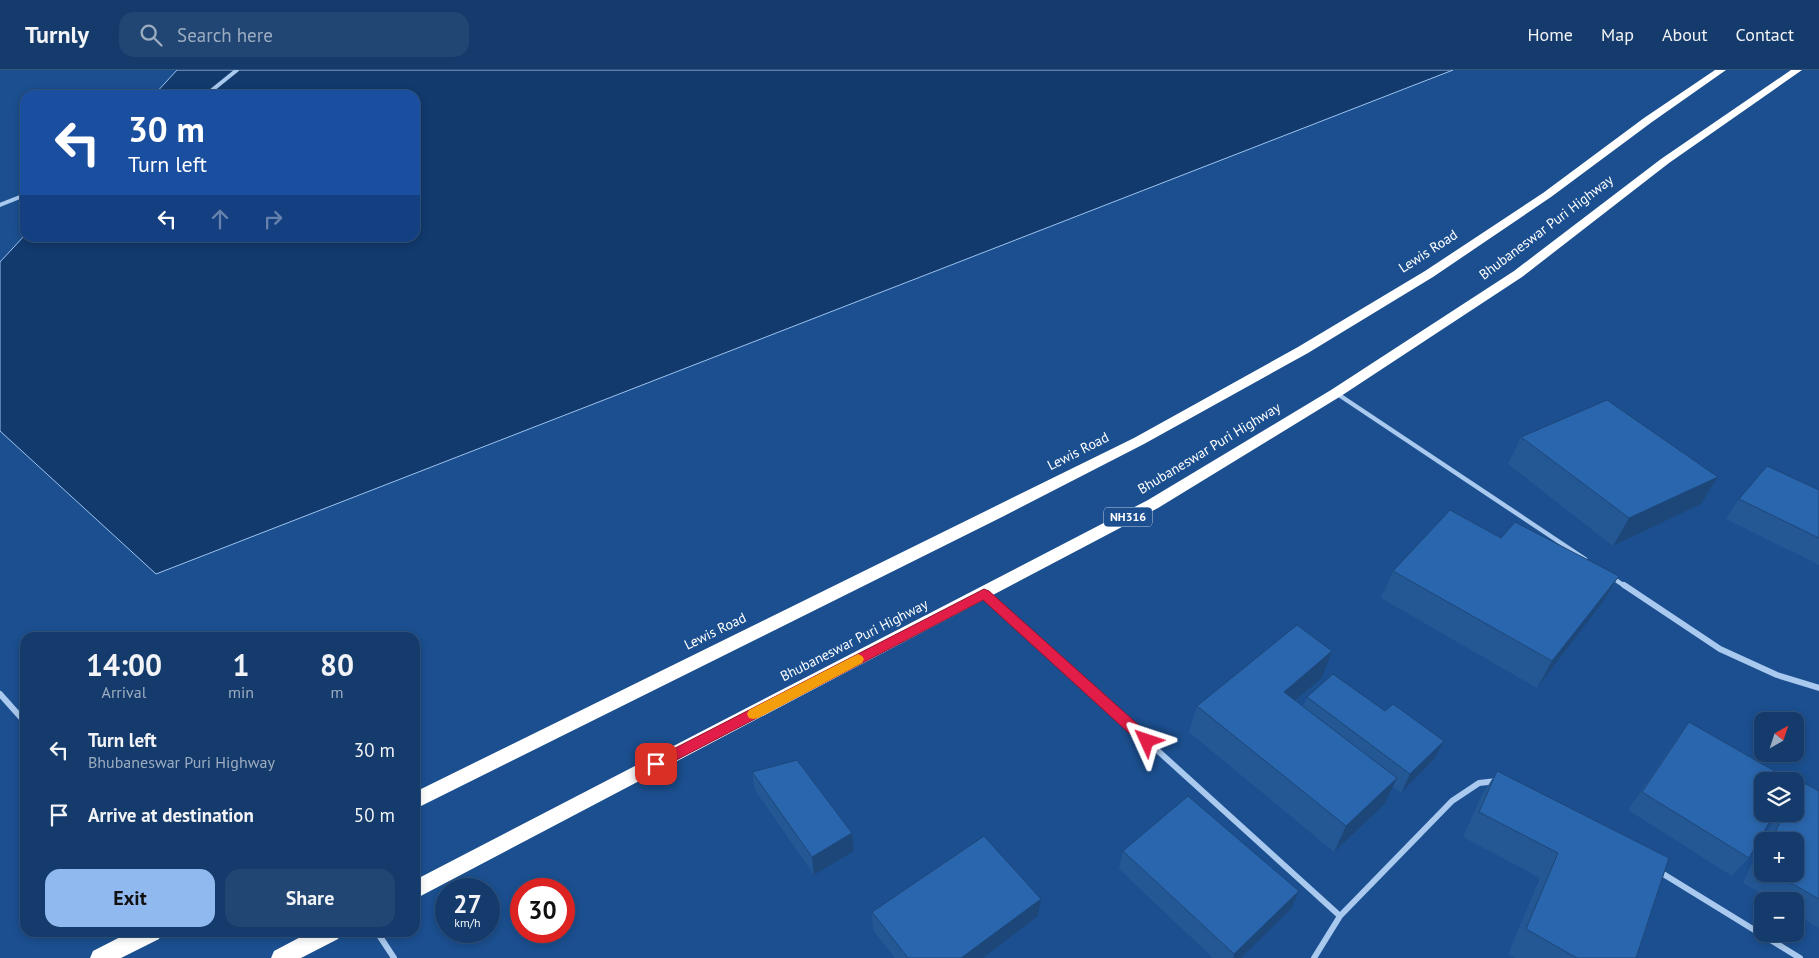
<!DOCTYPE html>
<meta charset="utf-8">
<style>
:root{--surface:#143b6b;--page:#214673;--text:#f1f3f6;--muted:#9dadc1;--line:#33557e;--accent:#90b9f0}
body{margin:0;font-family:"PT Sans",sans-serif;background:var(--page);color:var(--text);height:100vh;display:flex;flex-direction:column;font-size:19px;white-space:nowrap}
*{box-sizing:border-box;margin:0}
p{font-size:16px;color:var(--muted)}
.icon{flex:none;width:28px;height:28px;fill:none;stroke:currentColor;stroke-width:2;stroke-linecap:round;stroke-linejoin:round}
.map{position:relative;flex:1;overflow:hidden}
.drawer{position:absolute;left:20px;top:562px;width:400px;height:305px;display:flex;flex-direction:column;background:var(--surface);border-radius:15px;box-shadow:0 2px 8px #0003,0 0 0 1px var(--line)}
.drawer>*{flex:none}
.guide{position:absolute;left:20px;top:20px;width:400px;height:152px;border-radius:15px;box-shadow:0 2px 8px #0003,0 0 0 1px var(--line);background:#1a4fa0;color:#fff;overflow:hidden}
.needle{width:32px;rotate:39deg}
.controls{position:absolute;left:1754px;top:642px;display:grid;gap:10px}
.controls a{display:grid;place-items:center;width:50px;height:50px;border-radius:10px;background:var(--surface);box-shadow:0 2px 8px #0003,0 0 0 1px var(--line);font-size:25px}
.speed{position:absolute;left:435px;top:808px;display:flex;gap:10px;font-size:25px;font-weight:700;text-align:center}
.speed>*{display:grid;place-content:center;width:65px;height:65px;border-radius:50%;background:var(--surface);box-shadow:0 2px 8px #0003,0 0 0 1px var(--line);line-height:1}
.speed small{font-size:12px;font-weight:400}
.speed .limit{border:8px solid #d22;background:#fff;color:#111}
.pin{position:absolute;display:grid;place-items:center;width:42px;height:42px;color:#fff;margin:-21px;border-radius:10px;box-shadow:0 2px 8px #0006}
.me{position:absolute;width:55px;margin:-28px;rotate:312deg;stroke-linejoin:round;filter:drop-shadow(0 0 4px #0008)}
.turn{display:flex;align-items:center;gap:18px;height:105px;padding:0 25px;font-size:22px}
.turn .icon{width:65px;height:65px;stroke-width:2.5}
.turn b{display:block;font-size:35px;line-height:42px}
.lanes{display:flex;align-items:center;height:48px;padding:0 25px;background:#0003;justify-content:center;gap:25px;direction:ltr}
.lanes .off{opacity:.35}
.eta{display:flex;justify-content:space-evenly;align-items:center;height:85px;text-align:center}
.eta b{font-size:30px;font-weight:700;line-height:35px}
.primary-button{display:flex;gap:10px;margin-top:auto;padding:10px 25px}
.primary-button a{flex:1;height:58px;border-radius:15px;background:var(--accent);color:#111;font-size:20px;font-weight:700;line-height:58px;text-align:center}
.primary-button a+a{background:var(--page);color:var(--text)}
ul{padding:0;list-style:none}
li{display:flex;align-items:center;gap:15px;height:65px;padding:0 25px}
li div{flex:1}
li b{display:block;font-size:19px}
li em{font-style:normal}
header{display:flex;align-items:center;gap:30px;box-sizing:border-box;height:70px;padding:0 25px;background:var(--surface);border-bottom:1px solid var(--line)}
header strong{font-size:24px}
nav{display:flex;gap:28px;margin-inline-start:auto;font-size:18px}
.search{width:350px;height:45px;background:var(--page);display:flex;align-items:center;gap:12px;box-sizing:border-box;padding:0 18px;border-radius:15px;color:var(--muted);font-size:19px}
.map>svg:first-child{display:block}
</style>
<header>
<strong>Turnly</strong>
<div class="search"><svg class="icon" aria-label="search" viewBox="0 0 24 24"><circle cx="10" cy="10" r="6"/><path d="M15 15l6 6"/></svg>Search here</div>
<nav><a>Home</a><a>Map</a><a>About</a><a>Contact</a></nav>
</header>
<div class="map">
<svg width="1819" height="888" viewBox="0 0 1819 888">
<rect width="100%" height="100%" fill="#1b4f8f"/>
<path fill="#123a6d" stroke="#9cc4f0" d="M 177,0 L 1453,0 L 156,504 L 0,361 L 0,192 L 25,165 L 25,168 L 415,168 L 415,25 L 154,25 Z"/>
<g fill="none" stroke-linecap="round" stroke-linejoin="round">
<path stroke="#a9c9ee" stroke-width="4" d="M 206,25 L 237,0
M 0,135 L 25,125"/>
<path stroke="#a9c9ee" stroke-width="4.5" d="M 1336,323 L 1585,489
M 1610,506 L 1626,517"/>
<path stroke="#a9c9ee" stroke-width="6" d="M 1624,515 L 1720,579 L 1777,605 L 1819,618
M 985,524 L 1340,846
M 0,624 L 25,652
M 1660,802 L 1800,888
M 377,862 L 394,888
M 1314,888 L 1340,846 L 1452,731 L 1479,713 L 1497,711"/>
<path fill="#fff" fill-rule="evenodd" d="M 1715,0 L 1726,0 L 1652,52 L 1551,127 L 1433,207 L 1308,283 L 1144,374 L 1004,446 L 415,739 L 415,722 L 1134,368 L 1298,277 L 1425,201 L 1543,123 L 1644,48 Z
M 1791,0 L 1802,0 L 1669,93 L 1522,207 L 1341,326 L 1158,438 L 415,829 L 415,810 L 1148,430 L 1331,320 L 1514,201 L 1661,89 Z
M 130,862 L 162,862 L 159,869 L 121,888 L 90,888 L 93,881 Z
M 310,862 L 341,862 L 338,869 L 301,888 L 271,888 L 274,881 Z"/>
</g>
<path fill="#245895" d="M 1521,367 L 1718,407 L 1701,434 L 1613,476 L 1508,394 Z
M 1819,420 L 1819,495 L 1726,449 L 1739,429 Z
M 1501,468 L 1602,533 L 1537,618 L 1381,528 L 1393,501 Z
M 1322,608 L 1296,630 L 1303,636 L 1307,627 L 1434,689 L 1401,723 L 1393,717 L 1385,734 L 1334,782 L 1189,662 L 1197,636 Z
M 1689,652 L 1749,788 L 1732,806 L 1628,740 L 1675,671 Z
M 1497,701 L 1636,888 L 1516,888 L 1508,884 L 1540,808 L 1463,767 L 1481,727 Z
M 752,702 L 854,781 L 814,805 L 755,720 Z
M 1800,711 L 1819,721 L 1819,858 L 1795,844 L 1795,831 L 1774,831 L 1743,813 L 1762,772 L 1762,804 L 1795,804 L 1795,771 L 1763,771 L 1776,744 L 1795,744 L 1795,716 Z
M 1123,781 L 1291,839 L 1241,888 L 1213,888 L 1119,799 Z
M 872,842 L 1038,846 L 983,888 L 895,888 L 873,860 Z"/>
<path fill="#1d4779" d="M 1718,407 L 1701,434 L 1613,476 L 1629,448 Z
M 1619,506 L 1602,533 L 1537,618 L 1552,591 Z
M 1332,581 L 1322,608 L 1274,648 L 1284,622 Z
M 1444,671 L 1434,689 L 1401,723 L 1410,704 Z
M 1397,708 L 1385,734 L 1334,782 L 1346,756 Z
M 852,763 L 854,781 L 814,805 L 812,787 Z
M 1299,821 L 1291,839 L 1241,888 L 1233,888 L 1234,884 Z
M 1041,829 L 1038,846 L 983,888 L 961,888 Z"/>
<path fill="#2a66ad" stroke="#1d4779" d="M 1607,330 L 1718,407 L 1629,448 L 1521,367 Z
M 1767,396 L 1819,420 L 1819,468 L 1739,429 Z
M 1450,440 L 1501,468 L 1515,452 L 1619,506 L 1552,591 L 1393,501 Z
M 1297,555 L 1332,581 L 1284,622 L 1397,708 L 1346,756 L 1197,636 Z
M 1333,604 L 1385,641 L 1393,634 L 1444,671 L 1410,704 L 1307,627 Z
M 1689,652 L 1792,711 L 1762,711 L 1762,744 L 1774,744 L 1749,788 L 1642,722 Z
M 797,690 L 852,763 L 812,787 L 752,702 Z
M 1497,701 L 1669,788 L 1636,888 L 1577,888 L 1526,859 L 1558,783 L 1479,742 Z
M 1800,711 L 1819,721 L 1819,829 L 1775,804 L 1795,804 L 1795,771 L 1771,771 L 1784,744 L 1795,744 L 1795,721 Z
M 1188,726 L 1299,821 L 1234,884 L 1123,781 Z
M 984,766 L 1041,829 L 961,888 L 908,888 L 872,842 Z
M 1762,789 L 1762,796 L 1760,795 Z"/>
<path fill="#e11d48" stroke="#92132f" d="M 984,519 L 989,521 L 1152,667 L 1154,671 L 1152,675 L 1147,677 L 1142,675 L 983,530 L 661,698 L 656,700 L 652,698 L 650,694 L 652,690 Z"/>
<path fill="#f59e0b" d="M 858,584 L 862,586 L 864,589 L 862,593 L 758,648 L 753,649 L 749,648 L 747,644 L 749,640 Z"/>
<g text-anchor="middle" stroke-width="5" stroke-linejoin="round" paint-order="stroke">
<rect fill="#1b4f8f" stroke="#bbcadd" stroke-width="1" x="1104" y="437.5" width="48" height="19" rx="4"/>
<g font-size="12" font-weight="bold" fill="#fff">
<text x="1128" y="451">NH316</text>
</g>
<g font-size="14" fill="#fff" stroke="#1b4f8f">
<text transform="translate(1546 157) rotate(-37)" y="5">Bhubaneswar Puri Highway</text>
<text transform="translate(1428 181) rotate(-33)" y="5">Lewis Road</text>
<text transform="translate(1209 378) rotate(-31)" y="5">Bhubaneswar Puri Highway</text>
<text transform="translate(1078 381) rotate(-27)" y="5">Lewis Road</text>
<text transform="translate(715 561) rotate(-26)" y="5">Lewis Road</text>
<text transform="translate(854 570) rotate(-27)" y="5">Bhubaneswar Puri Highway</text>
</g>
</g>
</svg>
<div class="controls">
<a><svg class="needle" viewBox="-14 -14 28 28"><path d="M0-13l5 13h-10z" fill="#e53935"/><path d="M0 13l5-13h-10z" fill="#9dadc1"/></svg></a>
<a><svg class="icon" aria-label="layers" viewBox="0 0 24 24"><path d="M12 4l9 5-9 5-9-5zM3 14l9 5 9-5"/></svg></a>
<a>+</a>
<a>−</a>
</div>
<div class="speed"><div>27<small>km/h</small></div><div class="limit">30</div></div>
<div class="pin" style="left:656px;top:694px;background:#d93025"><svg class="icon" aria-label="arrive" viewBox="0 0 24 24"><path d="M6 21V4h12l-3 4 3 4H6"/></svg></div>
<svg class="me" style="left:1147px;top:671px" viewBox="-20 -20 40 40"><path d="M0-17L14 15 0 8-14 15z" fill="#e11d48" stroke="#fff" stroke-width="4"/></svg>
<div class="guide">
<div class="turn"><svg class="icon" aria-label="left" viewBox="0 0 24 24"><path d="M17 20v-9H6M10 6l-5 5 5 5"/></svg><div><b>30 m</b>Turn left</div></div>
<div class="lanes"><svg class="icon" aria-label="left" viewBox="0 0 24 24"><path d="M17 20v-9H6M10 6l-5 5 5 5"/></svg><svg class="icon off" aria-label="ahead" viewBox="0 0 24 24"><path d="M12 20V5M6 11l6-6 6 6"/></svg><svg class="icon off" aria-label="right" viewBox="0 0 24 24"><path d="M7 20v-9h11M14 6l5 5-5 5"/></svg></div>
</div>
<section class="drawer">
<div class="eta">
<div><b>14:00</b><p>Arrival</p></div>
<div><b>1</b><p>min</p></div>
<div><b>80</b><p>m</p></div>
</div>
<ul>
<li><svg class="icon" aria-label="left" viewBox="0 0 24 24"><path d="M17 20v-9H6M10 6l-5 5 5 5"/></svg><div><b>Turn left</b><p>Bhubaneswar Puri Highway</p></div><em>30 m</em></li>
<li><svg class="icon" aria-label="arrive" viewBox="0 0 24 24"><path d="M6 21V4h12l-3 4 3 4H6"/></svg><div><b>Arrive at destination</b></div><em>50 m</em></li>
</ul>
<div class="primary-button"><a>Exit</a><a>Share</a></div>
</section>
</div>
